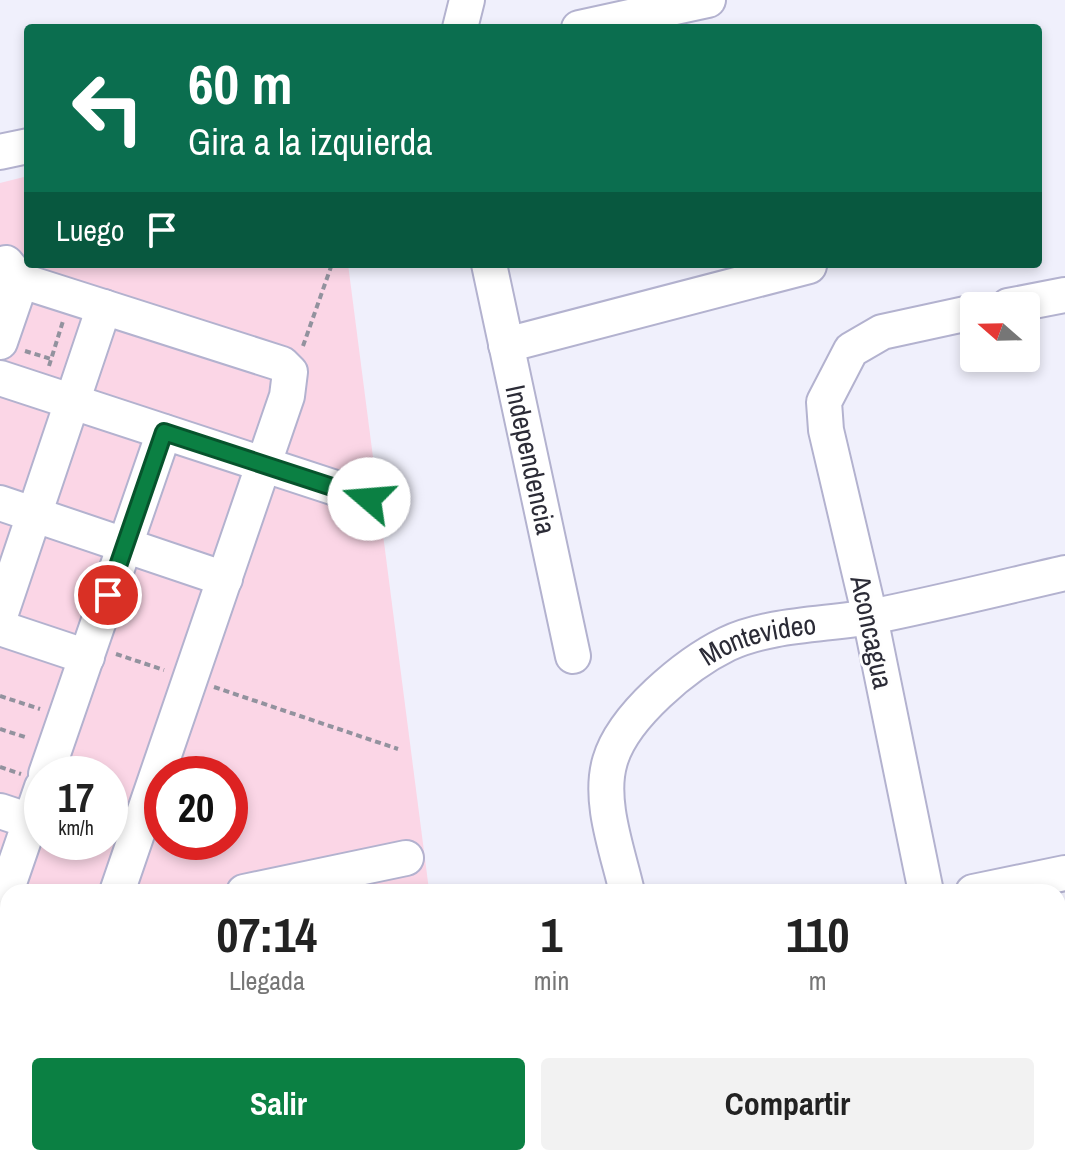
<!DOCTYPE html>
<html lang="es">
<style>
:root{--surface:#fff;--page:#f2f2f2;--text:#222;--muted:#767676;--accent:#0b8043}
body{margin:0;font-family:"Archivo Narrow",sans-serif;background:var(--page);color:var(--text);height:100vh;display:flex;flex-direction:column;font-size:30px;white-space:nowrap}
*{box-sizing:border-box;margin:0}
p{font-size:26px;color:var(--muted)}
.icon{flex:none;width:44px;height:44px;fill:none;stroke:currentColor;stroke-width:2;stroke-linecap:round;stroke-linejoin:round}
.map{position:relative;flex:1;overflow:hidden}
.drawer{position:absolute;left:0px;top:884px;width:1066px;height:282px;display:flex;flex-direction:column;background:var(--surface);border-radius:24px 24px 0 0;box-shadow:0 4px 12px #0003}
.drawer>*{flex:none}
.top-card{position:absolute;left:24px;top:24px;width:1018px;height:244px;border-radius:8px;box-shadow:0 4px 12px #0003;background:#0b6e4f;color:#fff;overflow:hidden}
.needle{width:52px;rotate:290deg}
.buttons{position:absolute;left:960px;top:292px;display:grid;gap:16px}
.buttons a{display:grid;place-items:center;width:80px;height:80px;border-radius:8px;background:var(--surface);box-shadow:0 4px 12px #0003;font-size:40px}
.speed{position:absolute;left:24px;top:756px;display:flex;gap:16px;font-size:40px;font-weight:700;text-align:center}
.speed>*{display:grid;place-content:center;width:104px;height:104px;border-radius:50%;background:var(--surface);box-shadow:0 4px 12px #0003;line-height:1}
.speed small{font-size:20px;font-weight:400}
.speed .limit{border:12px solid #d22;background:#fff;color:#111}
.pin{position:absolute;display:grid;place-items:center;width:68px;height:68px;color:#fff;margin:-34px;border:4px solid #fff;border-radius:50%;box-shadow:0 2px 8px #0007}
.me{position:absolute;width:88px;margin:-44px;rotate:288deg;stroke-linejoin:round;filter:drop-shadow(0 0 6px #0008)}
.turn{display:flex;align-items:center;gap:28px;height:168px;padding:0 32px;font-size:36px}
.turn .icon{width:104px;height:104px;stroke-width:2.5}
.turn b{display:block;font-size:56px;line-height:68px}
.then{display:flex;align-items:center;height:76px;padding:0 32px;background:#0003;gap:16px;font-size:30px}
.eta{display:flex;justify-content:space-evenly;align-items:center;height:136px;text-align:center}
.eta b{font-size:48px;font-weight:800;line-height:56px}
.button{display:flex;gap:16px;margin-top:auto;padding:16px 32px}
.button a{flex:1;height:92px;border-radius:8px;background:var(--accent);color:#fff;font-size:32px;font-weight:800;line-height:92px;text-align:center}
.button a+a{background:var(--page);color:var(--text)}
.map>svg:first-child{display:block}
</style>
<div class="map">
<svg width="1065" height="1165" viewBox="0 0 1065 1165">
<rect width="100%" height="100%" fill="#f0f0fc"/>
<path fill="#fbd6e6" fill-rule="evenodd" d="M 28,176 L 28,264 L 348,264 L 429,890 L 8,892 L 8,1158 L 269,1158 L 265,1165 L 0,1165 L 0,183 ZM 42,774 L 110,774 L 110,842 L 42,842 ZM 162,774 L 230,774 L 230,842 L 162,842 Z"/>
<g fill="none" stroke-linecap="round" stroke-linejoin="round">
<g stroke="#b3b2cf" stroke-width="38">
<g id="minor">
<path d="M 460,28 L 467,0"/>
<path d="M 579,28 L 708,0"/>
<path d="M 0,152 L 28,146"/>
<path id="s1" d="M 489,264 L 573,656"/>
<path d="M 0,274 L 282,364 L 290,372 L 287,396 L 117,892"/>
<path d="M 1008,306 L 1065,295"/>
<path d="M 0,342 L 21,281 L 6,263"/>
<path d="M 506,345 L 809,266"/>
<path d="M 0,378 L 369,499"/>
<path d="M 0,503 L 225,579"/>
<path d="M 0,616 L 104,307"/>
<path d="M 0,628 L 87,657"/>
<path d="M 46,774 L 164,432"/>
<path d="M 0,811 L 30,821"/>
<path d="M 244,892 L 406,858"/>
<path id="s2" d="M 627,892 C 618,852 598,801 610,761 C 623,716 686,664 727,644 C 770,624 824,625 870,617 C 935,604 1000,588 1065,573"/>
<path d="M 926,892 L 870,617 L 826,430 L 824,402 L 851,350 L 882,332 L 974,312"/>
<path d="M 973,892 L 1065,873"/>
<path d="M 0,909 L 42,787"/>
<path d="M 0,942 L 8,942"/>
<path d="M 0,999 L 8,1036"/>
<path d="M 34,1158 L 35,1165"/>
<path d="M 166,1158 L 168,1165"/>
<path d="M 684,1158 L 685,1165"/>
<path d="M 982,1158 L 983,1165"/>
</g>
</g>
<path stroke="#92929e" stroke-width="4" stroke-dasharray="6 4" stroke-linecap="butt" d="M 303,346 L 332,264
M 25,351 L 51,359
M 49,366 L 63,321
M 116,654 L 164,670
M 214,687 L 398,749
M 0,696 L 40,709
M 0,729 L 28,738
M 0,767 L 21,774
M 0,1127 L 8,1125"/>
<use href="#minor" stroke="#fff" stroke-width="34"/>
</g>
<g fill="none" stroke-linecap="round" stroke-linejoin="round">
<g stroke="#07532c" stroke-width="20">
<path id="route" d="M 108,595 L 164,432 L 369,499"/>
</g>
<use href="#route" stroke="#0b8043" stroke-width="14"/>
</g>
<g text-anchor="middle" stroke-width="6" stroke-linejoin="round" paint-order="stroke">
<g font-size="28" fill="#2b2b36" stroke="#fefefe">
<text dy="10" stroke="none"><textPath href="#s1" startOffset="200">Independencia</textPath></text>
<text transform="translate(872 632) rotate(78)" y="10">Aconcagua</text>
<text dy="10" stroke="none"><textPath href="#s2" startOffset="334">Montevideo</textPath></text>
</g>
</g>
</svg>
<div class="buttons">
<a><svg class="needle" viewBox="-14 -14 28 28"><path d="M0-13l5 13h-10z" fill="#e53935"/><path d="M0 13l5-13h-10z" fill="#767676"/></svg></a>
</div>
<div class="speed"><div>17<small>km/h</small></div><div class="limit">20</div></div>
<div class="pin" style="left:108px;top:595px;background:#d93025"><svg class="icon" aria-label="arrive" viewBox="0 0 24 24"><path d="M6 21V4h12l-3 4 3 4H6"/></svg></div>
<svg class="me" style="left:369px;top:499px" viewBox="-20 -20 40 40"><circle r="19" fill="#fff"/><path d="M0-13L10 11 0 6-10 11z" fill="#0b8043"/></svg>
<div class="top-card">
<div class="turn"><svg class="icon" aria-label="left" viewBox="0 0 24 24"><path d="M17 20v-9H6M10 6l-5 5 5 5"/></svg><div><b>60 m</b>Gira a la izquierda</div></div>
<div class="then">Luego<svg class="icon" aria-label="arrive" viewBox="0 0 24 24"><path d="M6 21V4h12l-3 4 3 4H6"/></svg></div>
</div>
<section class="drawer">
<div class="eta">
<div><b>07:14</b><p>Llegada</p></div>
<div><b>1</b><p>min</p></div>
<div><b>110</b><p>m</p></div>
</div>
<div class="button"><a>Salir</a><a>Compartir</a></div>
</section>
</div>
